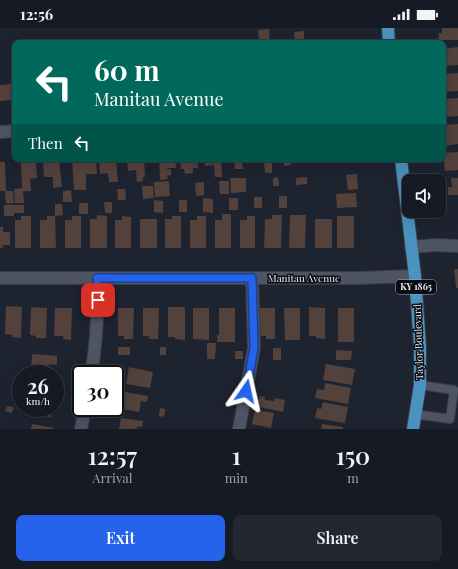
<!DOCTYPE html>
<style>
:root{--surface:#161a24;--page:#232731;--text:#f1f3f6;--muted:#9ea1a6;--line:#353841;--accent:#2563eb}
body{margin:0;font-family:"Playfair Display",serif;background:var(--page);color:var(--text);height:100vh;display:flex;flex-direction:column;font-size:15px;white-space:nowrap}
*{box-sizing:border-box;margin:0}
p{font-size:13px;color:var(--muted)}
.icon{flex:none;width:22px;height:22px;fill:none;stroke:currentColor;stroke-width:2;stroke-linecap:round;stroke-linejoin:round}
.map{position:relative;height:401px;overflow:hidden}
.sheet{display:flex;flex-direction:column;background:var(--surface);flex:1}
.sheet>*{flex:none}
.top-card{position:absolute;left:12px;top:12px;width:434px;height:122px;border-radius:8px;box-shadow:0 4px 16px #0002,0 0 0 1px var(--line);background:#00695c;color:#fff;overflow:hidden}
.controls{position:absolute;left:402px;top:146px;display:grid;gap:8px}
.controls a{display:grid;place-items:center;width:44px;height:44px;border-radius:8px;background:var(--surface);box-shadow:0 4px 16px #0002,0 0 0 1px var(--line);font-size:20px}
.speed{position:absolute;left:12px;top:337px;display:flex;gap:8px;font-size:20px;font-weight:700;text-align:center}
.speed>*{display:grid;place-content:center;width:52px;height:52px;border-radius:50%;background:var(--surface);box-shadow:0 4px 16px #0002,0 0 0 1px var(--line);line-height:1}
.speed small{font-size:10px;font-weight:400}
.speed .limit{border:2px solid #111;border-radius:6px;background:#fff;color:#111}
.pin{position:absolute;display:grid;place-items:center;width:34px;height:34px;color:#fff;margin:-17px;border-radius:8px;box-shadow:0 2px 6px #0006}
.me{position:absolute;width:44px;margin:-22px;rotate:11deg;stroke-linejoin:round;filter:drop-shadow(0 0 3px #0008)}
.turn{display:flex;align-items:center;gap:14px;height:84px;padding:0 16px;font-size:18px}
.turn .icon{width:52px;height:52px;stroke-width:2.5}
.turn b{display:block;font-size:28px;line-height:34px}
.then{display:flex;align-items:center;height:38px;padding:0 16px;background:#0003;gap:8px;font-size:15px}
.eta{display:flex;justify-content:space-evenly;align-items:center;height:68px;text-align:center}
.eta b{font-size:24px;font-weight:600;line-height:28px}
.cta{display:flex;gap:8px;margin-top:auto;padding:8px 16px}
.cta a{flex:1;height:46px;border-radius:8px;background:var(--accent);color:#fff;font-size:16px;font-weight:600;line-height:46px;text-align:center}
.cta a+a{background:var(--page);color:var(--text)}
.status{display:flex;justify-content:space-between;align-items:center;height:28px;padding:0 20px;background:var(--surface);direction:ltr}
.status svg{height:11px;fill:currentColor}
.map>svg:first-child{display:block}
</style>
<div class="status"><b>12:56</b><svg viewBox="0 0 49 12"><path d="M0 12V9h3v3zM5 12V6h3v6zM10 12V3h3v9zM15 12V0h3v12zM26 1h20v11H26zM47 4h2v5h-2z"/></svg></div>
<div class="map">
<svg width="458" height="401" viewBox="0 0 458 401">
<rect width="100%" height="100%" fill="#1e2330"/>
<path fill="#53413c" d="M 442,0 L 458,0 L 458,12 L 438,12 L 439,5 L 442,5 Z
M 269,1 L 270,15 L 259,15 L 258,2 Z
M 304,3 L 304,13 L 295,14 L 294,4 Z
M 458,19 L 458,37 L 443,38 L 443,21 Z
M 458,45 L 458,63 L 443,64 L 443,46 Z
M 12,56 L 13,72 L 0,73 L 0,57 Z
M 458,70 L 458,88 L 445,89 L 444,85 L 443,85 L 443,71 Z
M 458,96 L 458,116 L 443,118 L 443,97 Z
M 458,124 L 458,142 L 445,143 L 443,125 Z
M 72,131 L 96,131 L 97,146 L 86,146 L 86,162 L 74,162 Z
M 99,131 L 116,131 L 118,154 L 109,154 L 108,145 L 100,146 Z
M 127,131 L 144,131 L 145,149 L 143,149 L 143,153 L 137,154 L 136,142 L 128,143 Z
M 159,131 L 175,131 L 176,140 L 167,140 L 167,141 L 171,141 L 171,147 L 167,148 L 168,151 L 160,152 Z
M 180,131 L 197,131 L 198,140 L 193,140 L 193,145 L 185,146 L 184,141 L 181,141 Z
M 205,131 L 221,131 L 222,149 L 215,149 L 214,137 L 205,138 Z
M 234,131 L 250,131 L 251,134 L 242,135 L 243,141 L 235,141 Z
M 255,131 L 272,131 L 272,145 L 265,145 L 264,134 L 255,135 Z
M 280,131 L 297,131 L 297,133 L 291,134 L 291,137 L 284,138 L 284,134 L 280,134 Z
M 59,132 L 62,159 L 53,160 L 53,149 L 44,149 L 43,133 Z
M 0,134 L 5,134 L 6,163 L 0,163 Z
M 36,134 L 37,150 L 30,151 L 31,163 L 23,163 L 24,175 L 15,175 L 14,161 L 22,160 L 21,135 Z
M 357,146 L 358,161 L 348,162 L 346,147 Z
M 278,149 L 279,158 L 273,158 L 273,150 Z
M 307,149 L 307,156 L 296,157 L 296,150 Z
M 230,150 L 246,150 L 246,164 L 231,165 Z
M 451,150 L 458,150 L 458,167 L 448,167 L 448,159 L 452,159 Z
M 169,153 L 170,168 L 155,169 L 154,154 Z
M 219,153 L 229,153 L 229,166 L 220,166 Z
M 204,154 L 204,167 L 196,168 L 195,155 Z
M 142,158 L 153,158 L 154,170 L 143,171 Z
M 117,161 L 125,161 L 126,172 L 118,172 Z
M 71,162 L 72,174 L 63,174 L 63,163 Z
M 5,163 L 13,163 L 14,175 L 6,176 Z
M 356,165 L 357,179 L 337,180 L 336,166 Z
M 279,168 L 287,168 L 287,180 L 279,180 Z
M 254,169 L 262,169 L 262,180 L 254,180 Z
M 203,170 L 213,171 L 213,185 L 203,184 Z
M 229,170 L 238,170 L 238,182 L 229,182 Z
M 154,172 L 163,173 L 163,185 L 154,184 Z
M 179,172 L 187,172 L 187,184 L 179,184 Z
M 104,174 L 112,174 L 112,185 L 105,185 Z
M 79,175 L 88,175 L 88,186 L 79,186 Z
M 55,176 L 62,176 L 63,187 L 55,188 Z
M 4,177 L 24,177 L 24,185 L 14,185 L 14,188 L 4,188 Z
M 222,186 L 231,186 L 231,220 L 215,220 L 215,192 L 222,192 Z
M 97,187 L 107,188 L 107,220 L 90,220 L 90,191 L 97,191 Z
M 272,187 L 282,187 L 281,220 L 264,220 L 265,191 L 272,191 Z
M 290,187 L 306,187 L 305,220 L 289,220 Z
M 21,188 L 31,188 L 31,220 L 15,220 L 15,192 L 21,192 Z
M 47,188 L 55,188 L 56,220 L 40,220 L 40,192 L 47,192 Z
M 72,188 L 81,188 L 81,220 L 65,220 L 65,192 L 72,192 Z
M 122,188 L 131,189 L 131,220 L 115,220 L 115,192 L 122,192 Z
M 172,188 L 181,188 L 181,220 L 165,220 L 165,191 L 172,191 Z
M 197,188 L 206,188 L 206,220 L 190,220 L 190,192 L 197,192 Z
M 247,188 L 255,188 L 255,220 L 240,220 L 240,192 L 247,192 Z
M 337,188 L 354,188 L 354,220 L 337,220 Z
M 140,191 L 157,191 L 157,220 L 140,220 Z
M 315,191 L 332,191 L 332,220 L 315,220 Z
M 0,199 L 3,199 L 3,204 L 10,204 L 10,217 L 3,217 L 3,220 L 0,220 Z
M 454,241 L 458,241 L 458,260 L 456,260 Z
M 6,278 L 22,279 L 21,310 L 12,309 L 12,307 L 5,306 Z
M 31,279 L 47,280 L 46,310 L 36,310 L 36,308 L 30,307 Z
M 168,279 L 185,279 L 185,312 L 175,311 L 175,309 L 168,309 Z
M 309,279 L 325,280 L 325,311 L 316,310 L 316,308 L 309,308 Z
M 55,280 L 72,280 L 71,312 L 63,311 L 63,308 L 54,308 Z
M 118,280 L 134,280 L 133,311 L 124,311 L 124,308 L 118,308 Z
M 143,280 L 159,280 L 158,311 L 149,311 L 149,308 L 143,308 Z
M 193,280 L 209,280 L 209,312 L 193,311 Z
M 219,280 L 235,280 L 235,314 L 217,314 L 217,307 L 219,307 Z
M 260,280 L 275,280 L 275,311 L 266,311 L 266,308 L 260,308 Z
M 284,280 L 300,280 L 300,312 L 285,312 Z
M 338,280 L 354,280 L 354,314 L 338,314 Z
M 207,315 L 216,315 L 215,331 L 207,331 Z
M 118,319 L 130,319 L 130,327 L 118,327 Z
M 160,319 L 166,319 L 166,327 L 160,327 Z
M 273,320 L 281,320 L 281,332 L 273,332 Z
M 336,322 L 352,323 L 351,332 L 336,332 Z
M 235,323 L 243,323 L 243,331 L 235,331 Z
M 32,326 L 57,328 L 57,337 L 49,336 L 48,342 L 31,343 Z
M 326,336 L 355,341 L 352,357 L 323,352 Z
M 129,339 L 153,344 L 150,360 L 126,356 Z
M 325,355 L 351,360 L 348,376 L 315,370 L 317,361 L 324,362 Z
M 125,364 L 148,368 L 147,374 L 141,373 L 139,384 L 122,381 Z
M 259,368 L 265,369 L 265,372 L 274,373 L 275,370 L 285,372 L 283,384 L 254,378 L 255,371 L 259,371 Z
M 323,374 L 348,379 L 345,395 L 315,390 L 317,380 L 321,381 Z
M 7,378 L 14,379 L 12,385 L 5,383 Z
M 33,380 L 52,380 L 51,389 L 33,387 Z
M 160,380 L 165,381 L 164,389 L 159,388 Z
M 255,382 L 274,385 L 271,400 L 252,396 Z
M 121,390 L 143,393 L 142,399 L 137,398 L 137,401 L 119,401 Z
M 32,396 L 54,400 L 54,401 L 31,401 Z
M 322,396 L 343,399 L 343,401 L 321,401 Z"/>
<g fill="none" stroke-linecap="round" stroke-linejoin="round">
<g stroke="#393d49" stroke-width="10">
<path id="lane" d="M 415,386 L 450,391 L 454,362 L 420,357"/>
</g>
<g stroke="#393d49" stroke-width="14">
<path id="street" d="M 0,104 L 15,103
M 411,219 L 436,217 L 458,218
M 0,250 L 359,250 L 415,248
M 91,346 C 97,315 98,282 97,250
M 81,401 L 85,380
M 239,401 L 254,320 L 252,250"/>
</g>
<g stroke="#393d49" stroke-width="14">
<path id="primary" d="M 388,0 L 389,15
M 401,131 L 415,248 L 420,318 L 420,357 L 413,401"/>
</g>
<use href="#lane" stroke="#4e5463" stroke-width="8"/>
<use href="#street" stroke="#4e5463" stroke-width="12"/>
<use href="#primary" stroke="#4a92bf" stroke-width="12"/>
</g>
<g fill="none" stroke-linecap="round" stroke-linejoin="round">
<g stroke="#184099" stroke-width="10">
<path id="route" d="M 98,272 L 97,250 L 252,250 L 254,320 L 246,363"/>
</g>
<use href="#route" stroke="#2563eb" stroke-width="7"/>
</g>
<g text-anchor="middle" stroke-width="3" stroke-linejoin="round" paint-order="stroke">
<rect fill="#0a0c12" stroke="#a5a8b1" stroke-width="1" x="396" y="252" width="40" height="14" rx="3"/>
<g font-size="9" font-weight="bold" fill="#e7ebf5">
<text x="416" y="262">KY 1865</text>
</g>
<g font-size="10" fill="#e7ebf5" stroke="#0a0c12">
<text x="304" y="254">Manitau Avenue</text>
<text transform="translate(418 314) rotate(-92)" y="4">Taylor Boulevard</text>
</g>
</g>
</svg>
<div class="controls">
<a><svg class="icon" aria-label="sound" viewBox="0 0 24 24"><path d="M4 9h4l5-4v14l-5-4H4zM17 9q2 3 0 6"/></svg></a>
</div>
<div class="speed"><div>26<small>km/h</small></div><div class="limit">30</div></div>
<div class="pin" style="left:98px;top:272px;background:#d93025"><svg class="icon" aria-label="arrive" viewBox="0 0 24 24"><path d="M6 21V4h12l-3 4 3 4H6"/></svg></div>
<svg class="me" style="left:246px;top:363px" viewBox="-20 -20 40 40"><path d="M0-17L14 15 0 8-14 15z" fill="#2563eb" stroke="#fff" stroke-width="4"/></svg>
<div class="top-card">
<div class="turn"><svg class="icon" aria-label="left" viewBox="0 0 24 24"><path d="M17 20v-9H6M10 6l-5 5 5 5"/></svg><div><b>60 m</b>Manitau Avenue</div></div>
<div class="then">Then<svg class="icon" aria-label="left" viewBox="0 0 24 24"><path d="M17 20v-9H6M10 6l-5 5 5 5"/></svg></div>
</div>
</div>
<section class="sheet">
<div class="eta">
<div><b>12:57</b><p>Arrival</p></div>
<div><b>1</b><p>min</p></div>
<div><b>150</b><p>m</p></div>
</div>
<div class="cta"><a>Exit</a><a>Share</a></div>
</section>
